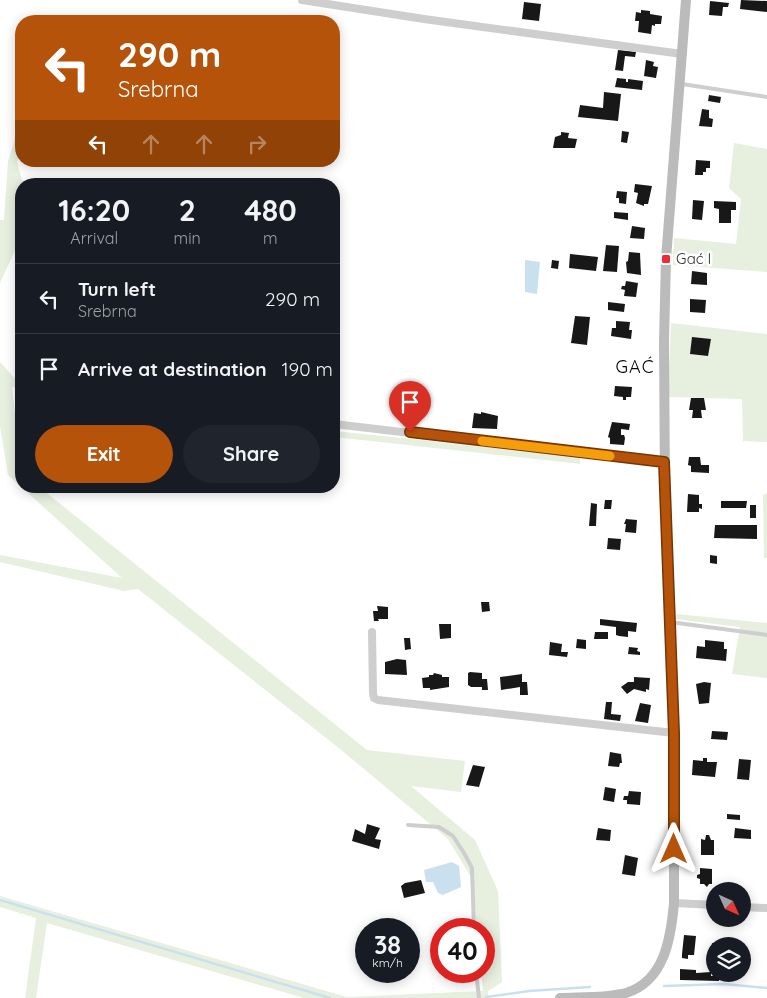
<!DOCTYPE html>
<meta charset="utf-8">
<style>
:root{--surface:#171b24;--page:#20242c;--text:#f1f3f6;--muted:#9ea1a6;--line:#363941;--accent:#b45309}
body{margin:0;font-family:Quicksand,sans-serif;background:var(--page);color:var(--text);height:100vh;display:flex;flex-direction:column;font-size:19px;white-space:nowrap}
*{box-sizing:border-box;margin:0}
p{font-size:16px;color:var(--muted)}
.icon{flex:none;width:28px;height:28px;fill:none;stroke:currentColor;stroke-width:2;stroke-linecap:round;stroke-linejoin:round}
.map{position:relative;flex:1;overflow:hidden}
.side{position:absolute;left:15px;top:178px;width:325px;height:315px;display:flex;flex-direction:column;background:var(--surface);border-radius:20px;box-shadow:0 2px 12px #0003}
.side>*{flex:none}
.guide{position:absolute;left:15px;top:15px;width:325px;height:152px;border-radius:20px;box-shadow:0 2px 12px #0003;background:#b45309;color:#fff;overflow:hidden}
.needle{width:32px;rotate:135deg}
.buttons{position:absolute;left:706px;top:882px;display:grid;gap:10px}
.buttons a{display:grid;place-items:center;width:45px;height:45px;border-radius:50%;background:var(--surface);box-shadow:0 2px 12px #0003;font-size:25px}
.speed{position:absolute;left:355px;top:918px;display:flex;gap:10px;font-size:25px;font-weight:700;text-align:center}
.speed>*{display:grid;place-content:center;width:65px;height:65px;border-radius:50%;background:var(--surface);box-shadow:0 2px 12px #0003;line-height:1}
.speed small{font-size:12px;font-weight:400}
.speed .limit{border:8px solid #d22;background:#fff;color:#111}
.pin{position:absolute;display:grid;place-items:center;width:42px;height:42px;color:#fff;margin:-51px -21px;border-radius:50% 50% 50% 0;rotate:-45deg;box-shadow:0 0 5px #0007}
.pin .icon{rotate:45deg}
.me{position:absolute;width:55px;margin:-28px;rotate:0deg;stroke-linejoin:round;filter:drop-shadow(0 0 4px #0008)}
.turn{display:flex;align-items:center;gap:18px;height:105px;padding:0 20px;font-size:22px}
.turn .icon{width:65px;height:65px;stroke-width:2.5}
.turn b{display:block;font-size:35px;line-height:42px}
.lanes{display:flex;align-items:center;height:48px;padding:0 20px;background:#0003;justify-content:center;gap:25px;direction:ltr}
.lanes .off{opacity:.35}
.eta{display:flex;justify-content:space-evenly;align-items:center;height:85px;text-align:center}
.eta b{font-size:30px;font-weight:700;line-height:35px}
.cta{display:flex;gap:10px;margin-top:auto;padding:10px 20px}
.cta a{flex:1;height:58px;border-radius:30px;background:var(--accent);color:#fff;font-size:20px;font-weight:700;line-height:58px;text-align:center}
.cta a+a{background:var(--page);color:var(--text)}
ul{padding:0;list-style:none}
li{display:flex;align-items:center;gap:15px;height:70px;padding:0 20px;border-top:1px solid var(--line)}
li div{flex:1}
li b{display:block;font-size:19px}
li em{font-style:normal}
.map>svg:first-child{display:block}
</style>
<div class="map">
<svg width="767" height="998" viewBox="0 0 767 998">
<rect width="100%" height="100%" fill="#fff"/>
<path fill="#e7efdf" d="M 21,118 L 21,151 L 17,162 L 23,184 L 18,244 L 0,283 L 0,220 L 4,220 L 8,161 Z
M 734,143 L 767,149 L 767,272 L 673,265 L 674,238 L 736,244 L 741,199 L 729,188 Z
M 671,323 L 767,334 L 767,442 L 743,441 L 742,399 L 668,397 Z
M 0,362 L 16,380 L 21,381 L 21,388 L 12,387 L 21,467 L 21,486 L 38,486 L 367,750 L 465,761 L 461,792 L 411,786 L 475,840 L 498,891 L 502,982 L 488,991 L 488,998 L 304,998 L 47,923 L 36,998 L 25,998 L 36,918 L 0,907 L 0,896 L 347,997 L 483,991 L 481,971 L 484,971 L 484,929 L 477,929 L 472,879 L 448,839 L 340,749 L 138,589 L 124,591 L 0,562 L 0,555 L 122,578 L 8,475 L 0,426 Z
M 334,431 L 580,457 L 580,464 L 334,437 Z
M 767,493 L 767,558 L 764,558 L 763,495 Z
M 677,614 L 767,623 L 767,678 L 732,674 L 740,627 L 675,619 Z"/>
<path fill="#cae0ef" d="M 525,260 L 540,262 L 537,294 L 525,292 Z
M 452,862 L 459,866 L 461,887 L 443,895 L 438,893 L 433,882 L 426,882 L 424,870 Z"/>
<g fill="none" stroke-linecap="round" stroke-linejoin="round">
<path stroke="#cae0ef" stroke-width="2.5" d="M 0,900 L 330,998
M 664,986 L 724,984 L 767,988
M 486,997 L 529,991 L 590,987"/>
</g>
<path fill="#181818" d="M 741,0 L 767,1 L 767,12 L 740,9 Z
M 710,1 L 729,3 L 728,7 L 723,7 L 722,16 L 709,15 Z
M 524,2 L 541,4 L 539,21 L 522,19 Z
M 641,10 L 650,11 L 650,14 L 662,16 L 661,24 L 655,24 L 655,26 L 652,25 L 651,34 L 638,32 L 639,21 L 635,21 L 636,12 L 641,13 Z
M 618,50 L 636,52 L 635,57 L 625,56 L 623,71 L 615,70 Z
M 646,60 L 654,62 L 653,66 L 658,67 L 656,78 L 644,76 Z
M 617,78 L 626,79 L 626,82 L 628,82 L 628,79 L 643,81 L 642,90 L 615,87 Z
M 604,92 L 621,94 L 618,121 L 578,117 L 580,105 L 603,108 Z
M 709,95 L 721,97 L 720,103 L 708,101 Z
M 702,109 L 709,110 L 709,118 L 713,119 L 712,127 L 699,126 Z
M 622,131 L 629,132 L 627,143 L 621,142 Z
M 561,132 L 569,133 L 568,138 L 577,139 L 575,148 L 553,148 L 555,137 L 561,135 Z
M 696,160 L 710,161 L 710,168 L 706,168 L 706,172 L 703,172 L 703,175 L 695,175 Z
M 635,184 L 652,186 L 648,204 L 644,204 L 644,206 L 636,203 L 638,193 L 634,192 Z
M 617,191 L 627,192 L 626,204 L 619,203 L 619,198 L 616,198 Z
M 693,200 L 704,201 L 702,220 L 692,219 Z
M 714,201 L 736,202 L 736,210 L 731,210 L 731,223 L 719,223 L 719,209 L 714,208 Z
M 614,212 L 628,213 L 628,220 L 614,218 Z
M 632,226 L 645,228 L 644,239 L 630,238 Z
M 606,245 L 619,246 L 617,272 L 603,271 Z
M 629,252 L 640,253 L 641,275 L 627,273 L 626,262 L 628,261 Z
M 570,254 L 598,257 L 596,271 L 569,268 Z
M 552,260 L 559,261 L 558,269 L 551,268 Z
M 692,271 L 707,273 L 707,285 L 691,284 Z
M 626,281 L 638,283 L 636,297 L 624,296 L 625,290 L 621,289 L 622,286 L 625,286 Z
M 690,299 L 706,300 L 705,313 L 690,312 Z
M 608,302 L 625,304 L 624,312 L 608,310 Z
M 575,316 L 590,317 L 587,345 L 571,343 Z
M 616,321 L 630,322 L 629,330 L 632,330 L 631,339 L 611,336 L 612,328 L 616,328 Z
M 692,337 L 711,339 L 708,356 L 690,354 Z
M 615,386 L 632,387 L 631,397 L 626,397 L 626,400 L 623,400 L 623,397 L 614,396 Z
M 691,398 L 704,398 L 706,410 L 701,410 L 702,418 L 692,418 L 693,410 L 689,410 Z
M 400,403 L 413,405 L 412,408 L 421,409 L 420,418 L 411,417 L 411,420 L 398,419 Z
M 481,412 L 498,416 L 497,429 L 472,428 L 474,413 L 481,414 Z
M 612,422 L 630,424 L 629,430 L 621,429 L 621,435 L 624,435 L 625,438 L 624,445 L 610,444 L 610,438 L 608,437 Z
M 689,457 L 700,457 L 701,465 L 709,465 L 709,473 L 691,472 L 691,466 L 688,465 Z
M 688,494 L 699,495 L 699,504 L 702,504 L 702,509 L 699,508 L 699,512 L 687,512 Z
M 605,500 L 612,500 L 611,509 L 604,509 Z
M 721,501 L 747,501 L 746,508 L 721,508 Z
M 591,503 L 597,504 L 596,526 L 589,526 Z
M 750,505 L 756,505 L 756,518 L 750,518 Z
M 626,519 L 637,520 L 636,533 L 625,532 L 626,524 L 624,524 Z
M 715,525 L 757,525 L 757,539 L 714,538 Z
M 608,538 L 621,539 L 620,550 L 607,549 Z
M 710,555 L 717,556 L 717,564 L 710,563 Z
M 481,602 L 489,602 L 490,611 L 482,612 Z
M 377,606 L 388,607 L 388,619 L 378,619 L 379,621 L 374,621 L 373,611 L 378,611 Z
M 600,619 L 637,623 L 636,632 L 628,631 L 628,637 L 619,636 L 616,635 L 616,627 L 600,625 Z
M 439,624 L 451,624 L 451,638 L 440,639 Z
M 595,632 L 608,632 L 608,639 L 594,639 Z
M 404,638 L 410,638 L 411,649 L 405,650 Z
M 577,639 L 586,640 L 586,649 L 576,648 Z
M 705,640 L 724,642 L 724,649 L 727,649 L 726,661 L 696,658 L 697,646 L 705,647 Z
M 550,642 L 562,644 L 561,652 L 568,652 L 567,657 L 549,655 Z
M 629,647 L 638,648 L 637,651 L 640,652 L 640,655 L 628,654 Z
M 397,659 L 406,660 L 407,675 L 385,674 L 385,662 Z
M 470,672 L 482,673 L 482,679 L 487,679 L 488,690 L 482,690 L 482,687 L 471,687 L 468,685 L 468,673 Z
M 434,673 L 442,675 L 442,677 L 449,677 L 449,687 L 430,690 L 430,688 L 423,688 L 422,678 L 429,677 L 429,675 L 433,675 Z
M 522,674 L 522,682 L 527,682 L 528,695 L 520,695 L 520,687 L 501,690 L 500,677 Z
M 634,677 L 650,678 L 649,690 L 646,689 L 646,692 L 634,689 L 627,694 L 621,687 L 628,682 L 634,682 Z
M 704,682 L 711,683 L 709,703 L 699,704 L 696,684 Z
M 606,702 L 612,702 L 611,714 L 621,715 L 620,721 L 604,719 Z
M 640,703 L 651,705 L 648,723 L 635,721 Z
M 712,731 L 728,732 L 727,740 L 711,739 Z
M 610,752 L 621,754 L 622,763 L 620,763 L 619,767 L 608,766 Z
M 703,758 L 707,758 L 707,762 L 717,762 L 715,777 L 692,775 L 693,760 L 703,761 Z
M 739,759 L 751,760 L 749,780 L 737,779 Z
M 473,765 L 485,767 L 479,787 L 466,785 Z
M 605,787 L 616,789 L 614,802 L 603,800 Z
M 629,791 L 641,792 L 640,805 L 627,804 L 627,800 L 623,800 L 624,796 L 628,796 Z
M 727,814 L 740,815 L 740,820 L 727,819 Z
M 367,824 L 380,828 L 375,839 L 381,840 L 379,849 L 352,841 L 355,829 L 365,834 Z
M 598,828 L 611,830 L 610,841 L 596,840 Z
M 735,828 L 751,830 L 751,839 L 734,838 Z
M 706,835 L 709,835 L 711,840 L 714,840 L 714,855 L 701,855 L 701,839 L 705,840 Z
M 625,855 L 638,858 L 635,876 L 622,874 Z
M 700,868 L 712,869 L 712,884 L 709,884 L 707,887 L 704,884 L 700,884 L 700,879 L 697,878 L 697,875 L 700,874 Z
M 421,880 L 425,893 L 404,898 L 401,886 L 405,883 Z
M 684,935 L 696,936 L 694,955 L 688,955 L 688,959 L 682,958 L 682,954 Z
M 712,943 L 727,945 L 726,946 L 715,946 L 715,956 L 710,956 Z
M 680,969 L 696,970 L 696,973 L 711,972 L 711,976 L 719,976 L 719,981 L 680,980 Z"/>
<g fill="none" stroke-linecap="round" stroke-linejoin="round">
<path stroke="#cecece" stroke-width="4" d="M 682,84 L 767,97
M 670,622 L 767,635
M 408,825 L 439,827 L 453,836 L 464,853 L 472,868 L 474,929
M 476,971 L 479,998"/>
<path stroke="#cecece" stroke-width="8" d="M 302,0 L 424,19 L 682,54
M 334,424 L 664,463
M 372,632 L 373,693 L 374,698 L 378,700 L 674,733
M 674,903 L 715,905
M 742,907 L 767,908"/>
<path stroke="#bbb" stroke-width="10" d="M 560,998 C 581,997 606,998 626,993 C 665,981 671,937 674,903 L 674,733 L 665,494 L 664,340 L 666,259 L 686,0"/>
</g>
<g fill="none" stroke-linecap="round" stroke-linejoin="round">
<g stroke="#753606" stroke-width="12">
<path id="route" d="M 410,432 L 664,462 L 674,733 L 674,849"/>
</g>
<use href="#route" stroke="#b45309" stroke-width="9"/>
<path stroke="#f59e0b" stroke-width="9" d="M 482,441 L 610,456"/>
</g>
<rect fill="#f12a34" stroke="#fff" stroke-width="2" x="661" y="254" width="10" height="10" rx="2.5"/>
<g text-anchor="middle" stroke-width="5" stroke-linejoin="round" paint-order="stroke">
<g font-size="15" fill="#313131" stroke="#fff" text-anchor="start">
<text x="676" y="264">Gać I</text>
</g>
<g font-size="18" letter-spacing="1" fill="#000" stroke="#fff">
<text x="635" y="373">GAĆ</text>
</g>
</g>
</svg>
<div class="buttons">
<a><svg class="needle" viewBox="-14 -14 28 28"><path d="M0-13l5 13h-10z" fill="#e53935"/><path d="M0 13l5-13h-10z" fill="#9ea1a6"/></svg></a>
<a><svg class="icon" aria-label="layers" viewBox="0 0 24 24"><path d="M12 4l9 5-9 5-9-5zM3 14l9 5 9-5"/></svg></a>
</div>
<div class="speed"><div>38<small>km/h</small></div><div class="limit">40</div></div>
<div class="pin" style="left:410px;top:432px;background:#d93025"><svg class="icon" aria-label="arrive" viewBox="0 0 24 24"><path d="M6 21V4h12l-3 4 3 4H6"/></svg></div>
<svg class="me" style="left:674px;top:849px" viewBox="-20 -20 40 40"><path d="M0-17L14 15 0 8-14 15z" fill="#b45309" stroke="#fff" stroke-width="4"/></svg>
<div class="guide">
<div class="turn"><svg class="icon" aria-label="left" viewBox="0 0 24 24"><path d="M17 20v-9H6M10 6l-5 5 5 5"/></svg><div><b>290 m</b>Srebrna</div></div>
<div class="lanes"><svg class="icon" aria-label="left" viewBox="0 0 24 24"><path d="M17 20v-9H6M10 6l-5 5 5 5"/></svg><svg class="icon off" aria-label="ahead" viewBox="0 0 24 24"><path d="M12 20V5M6 11l6-6 6 6"/></svg><svg class="icon off" aria-label="ahead" viewBox="0 0 24 24"><path d="M12 20V5M6 11l6-6 6 6"/></svg><svg class="icon off" aria-label="right" viewBox="0 0 24 24"><path d="M7 20v-9h11M14 6l5 5-5 5"/></svg></div>
</div>
<section class="side">
<div class="eta">
<div><b>16:20</b><p>Arrival</p></div>
<div><b>2</b><p>min</p></div>
<div><b>480</b><p>m</p></div>
</div>
<ul>
<li><svg class="icon" aria-label="left" viewBox="0 0 24 24"><path d="M17 20v-9H6M10 6l-5 5 5 5"/></svg><div><b>Turn left</b><p>Srebrna</p></div><em>290 m</em></li>
<li><svg class="icon" aria-label="arrive" viewBox="0 0 24 24"><path d="M6 21V4h12l-3 4 3 4H6"/></svg><div><b>Arrive at destination</b></div><em>190 m</em></li>
</ul>
<div class="cta"><a>Exit</a><a>Share</a></div>
</section>
</div>
